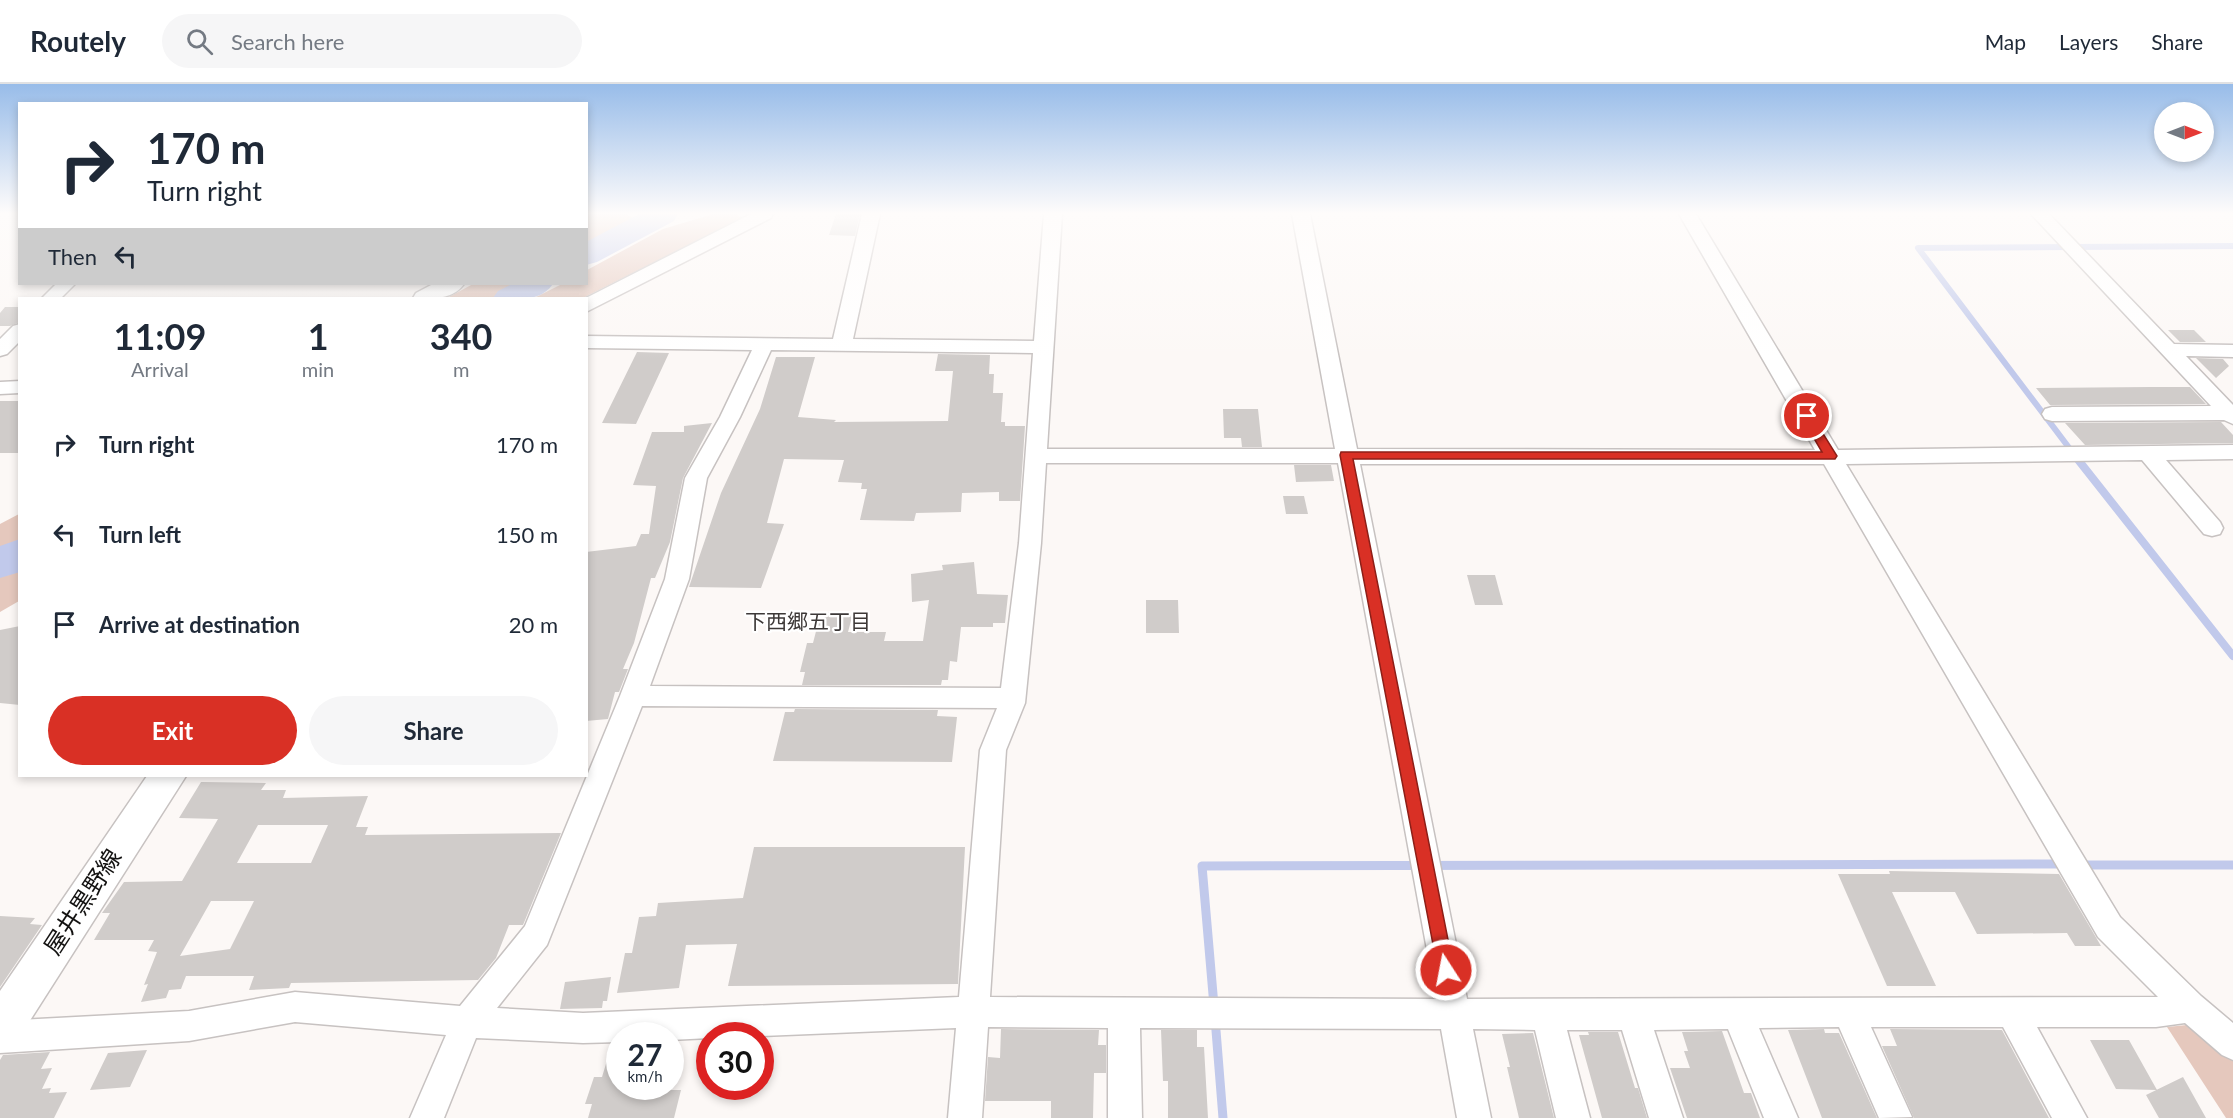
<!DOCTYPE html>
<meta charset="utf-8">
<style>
:root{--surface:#fff;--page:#f6f6f7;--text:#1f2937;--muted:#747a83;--line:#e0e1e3;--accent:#d93025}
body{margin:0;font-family:Lato,"Noto Sans JP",sans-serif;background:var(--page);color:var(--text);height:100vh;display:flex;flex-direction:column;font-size:22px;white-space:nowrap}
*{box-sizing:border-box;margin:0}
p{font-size:20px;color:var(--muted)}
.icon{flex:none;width:33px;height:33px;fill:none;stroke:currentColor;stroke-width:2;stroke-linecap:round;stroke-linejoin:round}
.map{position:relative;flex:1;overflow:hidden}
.panel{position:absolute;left:18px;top:213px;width:570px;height:480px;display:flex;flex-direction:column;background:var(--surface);border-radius:0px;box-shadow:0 3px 9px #0003}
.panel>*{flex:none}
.hud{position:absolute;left:18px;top:18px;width:570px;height:183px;border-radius:0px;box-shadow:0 3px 9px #0003;background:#fff;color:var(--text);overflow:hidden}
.needle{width:39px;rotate:90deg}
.tools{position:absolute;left:2154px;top:18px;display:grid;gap:12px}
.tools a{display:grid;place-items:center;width:60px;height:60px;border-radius:50%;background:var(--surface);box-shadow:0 3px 9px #0003;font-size:30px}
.speed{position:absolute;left:606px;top:938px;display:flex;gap:12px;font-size:30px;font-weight:700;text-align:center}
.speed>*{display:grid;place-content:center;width:78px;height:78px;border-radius:50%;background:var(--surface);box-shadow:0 3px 9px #0003;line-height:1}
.speed small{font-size:15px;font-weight:400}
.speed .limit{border:9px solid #d22;background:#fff;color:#111}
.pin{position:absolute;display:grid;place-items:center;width:51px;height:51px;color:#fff;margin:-26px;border:3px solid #fff;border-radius:50%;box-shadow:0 2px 6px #0007}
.me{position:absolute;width:66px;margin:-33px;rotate:349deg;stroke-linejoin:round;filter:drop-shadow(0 0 4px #0008)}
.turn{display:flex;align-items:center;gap:21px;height:126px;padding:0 30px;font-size:27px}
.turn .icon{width:78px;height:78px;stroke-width:2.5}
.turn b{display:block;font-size:42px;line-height:51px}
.then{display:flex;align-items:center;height:57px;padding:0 30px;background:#0003;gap:12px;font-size:22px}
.eta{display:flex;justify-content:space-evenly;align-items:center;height:102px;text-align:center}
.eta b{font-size:36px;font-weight:700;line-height:42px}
.action{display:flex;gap:12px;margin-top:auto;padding:12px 30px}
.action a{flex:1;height:69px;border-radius:36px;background:var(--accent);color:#fff;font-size:24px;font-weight:700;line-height:69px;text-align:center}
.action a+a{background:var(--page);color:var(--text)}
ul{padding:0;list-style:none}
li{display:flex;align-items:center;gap:18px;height:90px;padding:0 30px}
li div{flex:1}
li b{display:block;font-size:22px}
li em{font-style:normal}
header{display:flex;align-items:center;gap:36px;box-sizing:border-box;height:84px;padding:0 30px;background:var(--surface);border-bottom:2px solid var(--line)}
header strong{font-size:28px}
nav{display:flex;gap:33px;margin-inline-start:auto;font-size:21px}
.search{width:420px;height:54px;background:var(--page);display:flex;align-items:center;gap:15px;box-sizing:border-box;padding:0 21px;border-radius:33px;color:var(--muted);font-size:22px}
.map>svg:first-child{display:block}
</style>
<header>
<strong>Routely</strong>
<div class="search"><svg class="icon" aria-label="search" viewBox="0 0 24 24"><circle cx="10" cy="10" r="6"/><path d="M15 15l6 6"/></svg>Search here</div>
<nav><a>Map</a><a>Layers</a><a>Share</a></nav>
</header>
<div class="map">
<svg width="2233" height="1034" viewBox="0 0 2233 1034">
<rect width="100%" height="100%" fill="#fcf8f6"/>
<path fill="#e5c8bd" d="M 587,130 L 626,130 L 633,134 L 618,147 L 587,166 Z
M 713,130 L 736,130 L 742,134 L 583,214 L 534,214 L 562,200 L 586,200 L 587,186 L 663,145 Z
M 473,200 L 533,200 L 509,214 L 447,214 Z
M 19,430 L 19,457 L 0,466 L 0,440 Z
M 19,482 L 19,517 L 0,528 L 0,492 Z
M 2187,941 L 2215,954 L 2233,972 L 2233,1034 L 2226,1034 L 2167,943 Z"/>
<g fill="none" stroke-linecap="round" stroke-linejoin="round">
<path stroke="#c1c9eb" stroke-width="6" d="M 2073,369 L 1918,164 L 2233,162"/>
<path stroke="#c1c9eb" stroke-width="8" d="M 2072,368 L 2233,572"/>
<path stroke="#c1c9eb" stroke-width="9" d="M 2082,781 L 2233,781
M 1214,922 L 1202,782 L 2062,780
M 1215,934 L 1223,1034"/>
<path fill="#c1c9eb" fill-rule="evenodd" d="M 639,130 L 678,130 L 674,137 L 597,178 L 586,181 L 586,158 Z
M 512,200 L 553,200 C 539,220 515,214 493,214 L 498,207 Z
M 20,455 L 20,488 L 0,494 L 0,462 Z"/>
</g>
<path fill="#d0ccca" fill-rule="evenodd" d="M 836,130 L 860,130 L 855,152 L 829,151 Z
M 5,223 L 20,223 L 20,238 L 10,242 L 0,242 L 0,229 Z
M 2168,246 L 2194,246 L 2206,258 L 2180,258 Z
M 637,268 L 669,269 L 636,340 L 602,339 Z
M 938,270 L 990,271 L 989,290 L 994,290 L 993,309 L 1003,309 L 1001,338 L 1005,338 L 1005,342 L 1025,342 L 1020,417 L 999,417 L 999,408 L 962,409 L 961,428 L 916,429 L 914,437 L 860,436 L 867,405 L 861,405 L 862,399 L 838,398 L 844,376 L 784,375 L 767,439 L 784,440 L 761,504 L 689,503 L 721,409 L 760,325 L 776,273 L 815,273 L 798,333 L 836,336 L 834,338 L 948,337 L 953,287 L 935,287 Z
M 2196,274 L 2223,275 L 2229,282 L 2216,294 Z
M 2150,303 L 2190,303 L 2206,320 L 2050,321 L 2036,304 Z
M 0,317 L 20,317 L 20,369 L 0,369 Z
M 1223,325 L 1258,325 L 1262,363 L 1242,363 L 1241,354 L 1224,354 Z
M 2221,338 L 2233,351 L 2233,359 L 2085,361 L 2065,339 Z
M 712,339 L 683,394 L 670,458 L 655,494 L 651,494 L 634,559 L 623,585 L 628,585 L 619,608 L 615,608 L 608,635 L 586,637 L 586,468 L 636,462 L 641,450 L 649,450 L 656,402 L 633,401 L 652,348 L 684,348 L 684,342 Z
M 1294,381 L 1331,381 L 1334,397 L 1296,398 Z
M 1283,412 L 1304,412 L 1308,430 L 1286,430 Z
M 974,478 L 977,510 L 1008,511 L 1005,539 L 993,539 L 993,543 L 961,543 L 957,578 L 950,577 L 948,596 L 942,596 L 941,601 L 802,601 L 805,588 L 800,588 L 807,559 L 813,559 L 821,528 L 853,529 L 848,548 L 886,548 L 884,557 L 923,557 L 929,516 L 912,518 L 911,490 L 943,486 L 942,481 Z
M 1467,491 L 1495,491 L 1503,521 L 1475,521 Z
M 1146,516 L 1178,516 L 1179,549 L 1146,549 Z
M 20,542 L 20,621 L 0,619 L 0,546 Z
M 795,625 L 938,626 L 937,632 L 957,633 L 952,678 L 773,677 L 785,628 L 794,628 Z
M 201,698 L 266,699 L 261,706 L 286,706 L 283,714 L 368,712 L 356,743 L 368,743 L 365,751 L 561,749 L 523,841 L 509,841 L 496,874 L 478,896 L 291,899 L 289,904 L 249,906 L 254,892 L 186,892 L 181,905 L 169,906 L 166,914 L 141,918 L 148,900 L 144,901 L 157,868 L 148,867 L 154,856 L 94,856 L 110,829 L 102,829 L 124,798 L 182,797 L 218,735 L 179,734 ZM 258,741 L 328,741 L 311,779 L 237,779 ZM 211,817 L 254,817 L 230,865 L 180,872 Z
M 754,763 L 965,763 L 958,900 L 728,902 L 737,860 L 686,861 L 679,904 L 617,909 L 625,869 L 632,869 L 639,833 L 656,832 L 658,819 L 743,814 Z
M 1889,787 L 2059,790 L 2101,862 L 2075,862 L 2067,849 L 1977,850 L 1955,808 L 1892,808 L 1936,902 L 1887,902 L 1838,790 L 1890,790 Z
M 0,832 L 35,834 L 30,840 L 42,841 L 0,903 Z
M 611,893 L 607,917 L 603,917 L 602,924 L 560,925 L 565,898 Z
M 1001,945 L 1099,946 L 1098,961 L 1106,961 L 1106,989 L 1094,989 L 1093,1034 L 1051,1034 L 1051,1017 L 985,1017 L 988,973 L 1000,974 Z
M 1824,945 L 1825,949 L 1839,949 L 1877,1034 L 1822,1034 L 1788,946 Z
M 1890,945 L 2002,946 L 2049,1034 L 1914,1034 L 1882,962 L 1897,962 Z
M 1161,946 L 1197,946 L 1197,963 L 1204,963 L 1208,1034 L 1168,1034 L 1168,997 L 1163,997 Z
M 1722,947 L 1744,1009 L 1751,1009 L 1760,1034 L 1687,1034 L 1670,984 L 1690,984 L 1684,967 L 1688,967 L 1682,948 Z
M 1588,948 L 1618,948 L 1635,1004 L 1638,1004 L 1647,1034 L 1602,1034 L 1579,951 L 1589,951 Z
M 1533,949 L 1554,1034 L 1519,1034 L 1507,983 L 1510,983 L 1502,950 Z
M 2090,956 L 2129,956 L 2157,1006 L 2116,1005 Z
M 612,960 L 620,960 L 620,1002 L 647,1002 L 646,1006 L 681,1006 L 674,1034 L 588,1034 L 592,1020 L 585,1020 L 594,993 L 602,993 Z
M 147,966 L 130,1003 L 90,1006 L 108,969 Z
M 50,968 L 41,985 L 52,984 L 42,1005 L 51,1004 L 49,1009 L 67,1008 L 54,1034 L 0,1034 L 0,976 L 3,971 Z
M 2183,993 L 2206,1034 L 2159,1034 L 2146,1011 Z"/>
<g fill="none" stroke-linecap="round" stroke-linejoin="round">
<g stroke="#c7c2c1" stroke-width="3">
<path id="minor" d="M 751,130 L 773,130 L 771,134 L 586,228 L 586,214 Z
M 862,130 L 880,130 L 853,255 L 1034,257 L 1044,130 L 1062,130 L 1047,365 L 1335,365 L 1292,130 L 1310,130 L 1357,365 L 1815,366 L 1679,130 L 1696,130 L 1838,366 L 2233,361 L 2233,375 L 2166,376 L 2220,438 L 2223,444 L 2220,450 L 2212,452 L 2204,450 L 2142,376 L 1846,380 L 2120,833 L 2201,912 L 2233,939 L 2233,976 L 2222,971 L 2185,939 L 2156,943 L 2037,943 L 2087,1034 L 2052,1034 L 2003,943 L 1871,943 L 1912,1033 L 1879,1034 L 1839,943 L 1759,944 L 1798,1034 L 1764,1034 L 1728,945 L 1654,946 L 1683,1034 L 1649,1034 L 1622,946 L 1567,946 L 1590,1034 L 1556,1034 L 1535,946 L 1473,945 L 1491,1034 L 1457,1034 L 1441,945 L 1140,944 L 1142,1034 L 1108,1034 L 1108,944 L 988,943 L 982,1034 L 948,1034 L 956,944 L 760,952 L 710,951 L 710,954 L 670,956 L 670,951 L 620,951 L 620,958 L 583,959 L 476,954 L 444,1034 L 410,1034 L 446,951 L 295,938 L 189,957 L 0,969 L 0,937 L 189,927 L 295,908 L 460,922 L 525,842 L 620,612 L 665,495 L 685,394 L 720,333 L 752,266 L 586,264 L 586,252 L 833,255 ZM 771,266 L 1033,269 L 1019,459 L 1001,604 L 650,602 L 689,495 L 707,394 L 740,333 ZM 1046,379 L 1338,379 L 1436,915 L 990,913 L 1006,666 L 1025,619 L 1041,459 ZM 1360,380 L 1824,380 L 2098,853 L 2158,913 L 1467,915 ZM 642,622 L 997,624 L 980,666 L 959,913 L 583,929 L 497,924 L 547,861 Z
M 2031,130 L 2049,130 L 2174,260 L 2233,261 L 2233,273 L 2186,272 L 2233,321 L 2233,340 L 2224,336 L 2052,337 L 2045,335 L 2042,330 L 2045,325 L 2052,323 L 2211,322 Z
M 56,200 L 75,200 L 61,214 L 42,214 Z
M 20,240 L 20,257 L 7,270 L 0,272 L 0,255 L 13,242 Z
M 20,297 L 20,309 L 0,310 L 0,298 Z"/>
</g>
<g stroke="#c7c2c1" stroke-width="3">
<path id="secondary" d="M 433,200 L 464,200 C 452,217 431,214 413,214 L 416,209 Z
M 147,692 L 186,692 L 15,960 L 0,966 L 0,907 Z"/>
</g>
<use href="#minor" fill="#fff" fill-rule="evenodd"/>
<use href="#secondary" fill="#fff" fill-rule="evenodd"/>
</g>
<linearGradient id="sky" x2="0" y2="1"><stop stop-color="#98bce9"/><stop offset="0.47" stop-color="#fefcfb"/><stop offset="1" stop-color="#fefcfb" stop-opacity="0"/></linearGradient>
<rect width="2233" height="275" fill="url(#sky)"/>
<path fill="#d93025" stroke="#8d1f18" stroke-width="1.5" d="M 1807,328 L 1812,332 L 1837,372 L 1835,375 L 1353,375 L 1454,886 L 1452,892 L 1446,894 L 1439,892 L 1340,371 L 1341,368 L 1822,368 L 1801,332 Z"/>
<g text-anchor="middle" stroke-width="4.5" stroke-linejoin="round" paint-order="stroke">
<g font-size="21" fill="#3d3938" stroke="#fff">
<text x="808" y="545">下西郷五丁目</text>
</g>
<g font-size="24" fill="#131211" stroke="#fff">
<text transform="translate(83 818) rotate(-57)" y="8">屋井黒野線</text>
</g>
</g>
</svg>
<div class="tools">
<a><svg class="needle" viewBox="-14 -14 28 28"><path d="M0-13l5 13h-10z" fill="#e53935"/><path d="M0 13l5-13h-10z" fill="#747a83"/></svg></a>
</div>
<div class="speed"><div>27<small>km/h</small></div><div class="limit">30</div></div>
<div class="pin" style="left:1807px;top:332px;background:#d93025"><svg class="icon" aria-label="arrive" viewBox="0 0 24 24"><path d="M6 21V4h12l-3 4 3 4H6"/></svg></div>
<svg class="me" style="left:1446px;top:886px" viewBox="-20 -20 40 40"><circle r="17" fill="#d93025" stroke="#fff" stroke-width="3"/><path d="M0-11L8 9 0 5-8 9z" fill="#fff"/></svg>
<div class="hud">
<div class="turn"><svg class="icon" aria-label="right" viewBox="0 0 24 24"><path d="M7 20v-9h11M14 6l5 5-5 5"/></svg><div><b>170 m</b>Turn right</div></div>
<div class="then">Then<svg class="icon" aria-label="left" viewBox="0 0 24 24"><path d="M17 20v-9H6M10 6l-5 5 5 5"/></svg></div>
</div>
<section class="panel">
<div class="eta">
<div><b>11:09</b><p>Arrival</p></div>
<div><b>1</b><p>min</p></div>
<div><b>340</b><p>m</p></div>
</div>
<ul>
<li><svg class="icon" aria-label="right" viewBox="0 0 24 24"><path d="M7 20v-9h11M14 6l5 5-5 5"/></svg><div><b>Turn right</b></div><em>170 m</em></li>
<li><svg class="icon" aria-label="left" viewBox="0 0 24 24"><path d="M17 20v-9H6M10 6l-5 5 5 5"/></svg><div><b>Turn left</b></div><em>150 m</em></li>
<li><svg class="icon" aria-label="arrive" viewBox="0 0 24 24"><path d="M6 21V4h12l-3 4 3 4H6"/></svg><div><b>Arrive at destination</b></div><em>20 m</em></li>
</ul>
<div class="action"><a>Exit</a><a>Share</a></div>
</section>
</div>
